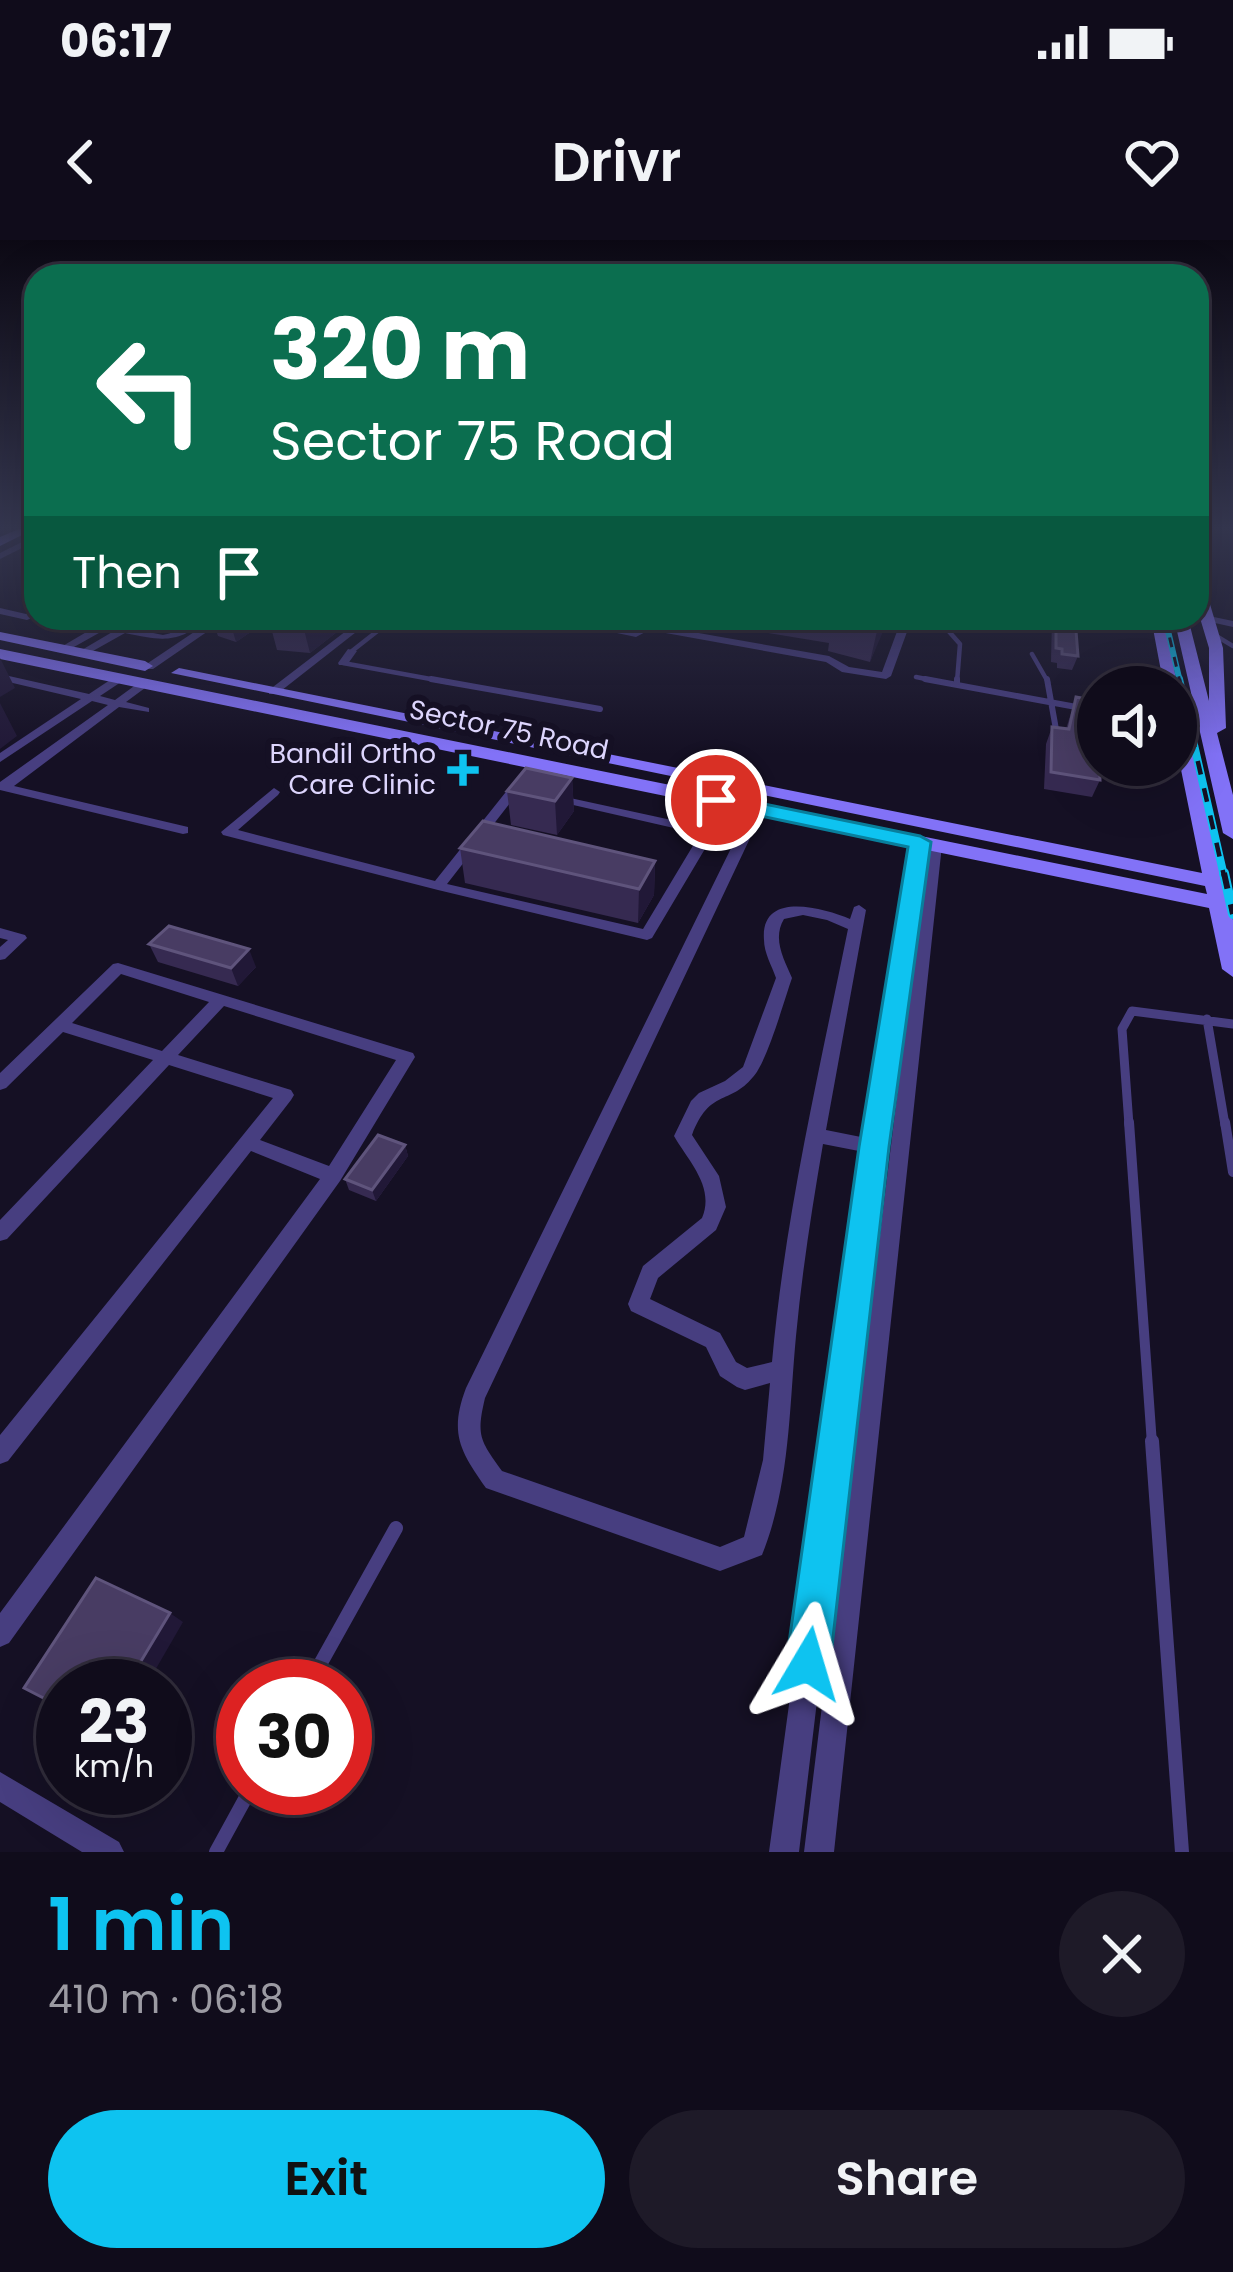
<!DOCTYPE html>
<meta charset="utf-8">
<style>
:root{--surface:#100c1b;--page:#1e1a28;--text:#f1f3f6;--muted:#9c9ba3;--line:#302c3a;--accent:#0ec3f0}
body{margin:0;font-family:Poppins,sans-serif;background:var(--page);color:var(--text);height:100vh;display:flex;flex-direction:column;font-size:45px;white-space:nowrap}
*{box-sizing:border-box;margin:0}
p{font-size:39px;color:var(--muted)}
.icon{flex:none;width:66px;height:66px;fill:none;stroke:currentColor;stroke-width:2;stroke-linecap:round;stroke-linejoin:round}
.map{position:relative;height:1612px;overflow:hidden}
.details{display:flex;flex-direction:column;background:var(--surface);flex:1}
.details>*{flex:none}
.top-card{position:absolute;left:24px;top:24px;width:1185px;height:366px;border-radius:36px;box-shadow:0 12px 48px #0002,0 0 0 3px var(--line);background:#0b6e4f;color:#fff;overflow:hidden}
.tools{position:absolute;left:1077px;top:426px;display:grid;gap:24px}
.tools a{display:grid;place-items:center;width:120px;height:120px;border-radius:50%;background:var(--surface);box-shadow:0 12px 48px #0002,0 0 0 3px var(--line);font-size:60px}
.speed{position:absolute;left:36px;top:1419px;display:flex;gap:24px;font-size:60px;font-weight:700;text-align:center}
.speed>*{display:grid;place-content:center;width:156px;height:156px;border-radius:50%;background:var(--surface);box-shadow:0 12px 48px #0002,0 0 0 3px var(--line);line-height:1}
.speed small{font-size:30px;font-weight:400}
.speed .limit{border:18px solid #d22;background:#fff;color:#111}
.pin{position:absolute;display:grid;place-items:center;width:102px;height:102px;color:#fff;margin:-51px;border:6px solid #fff;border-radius:50%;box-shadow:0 3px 12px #0007}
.me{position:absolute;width:132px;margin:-66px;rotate:7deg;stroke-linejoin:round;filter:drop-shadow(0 0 9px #0008)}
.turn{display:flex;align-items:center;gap:42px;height:252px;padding:0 48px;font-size:54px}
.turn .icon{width:156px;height:156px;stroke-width:2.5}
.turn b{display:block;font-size:84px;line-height:102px}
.then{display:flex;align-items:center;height:114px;padding:0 48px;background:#0003;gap:24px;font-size:45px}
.round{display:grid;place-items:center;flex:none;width:126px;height:126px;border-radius:63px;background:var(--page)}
.head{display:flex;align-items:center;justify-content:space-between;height:204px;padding:0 48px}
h1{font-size:72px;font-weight:600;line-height:90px;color:var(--accent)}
.action{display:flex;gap:24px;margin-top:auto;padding:24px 48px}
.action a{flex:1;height:138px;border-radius:72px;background:var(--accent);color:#111;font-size:48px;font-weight:600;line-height:138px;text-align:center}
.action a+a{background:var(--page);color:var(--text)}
.status{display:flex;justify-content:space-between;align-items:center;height:84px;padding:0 60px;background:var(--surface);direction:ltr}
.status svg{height:33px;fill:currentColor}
header{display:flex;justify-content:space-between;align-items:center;height:156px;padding:0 48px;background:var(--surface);font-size:54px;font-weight:600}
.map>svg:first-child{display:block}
</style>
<div class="status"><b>06:17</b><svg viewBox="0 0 49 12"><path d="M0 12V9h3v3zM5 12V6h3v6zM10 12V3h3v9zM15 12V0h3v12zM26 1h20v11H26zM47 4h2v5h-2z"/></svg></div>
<header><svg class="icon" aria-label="back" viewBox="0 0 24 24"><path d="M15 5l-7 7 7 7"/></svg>Drivr<svg class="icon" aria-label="heart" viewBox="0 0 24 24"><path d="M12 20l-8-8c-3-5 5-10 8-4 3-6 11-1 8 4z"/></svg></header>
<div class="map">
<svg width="1233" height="1612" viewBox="0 0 1233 1612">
<rect width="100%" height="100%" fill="#151024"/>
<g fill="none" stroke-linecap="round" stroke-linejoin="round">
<path stroke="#473e80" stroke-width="4.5" d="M 937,378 L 960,404 L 957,442
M 1213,394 L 1233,406
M 352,411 L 394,378
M 1032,414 L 1048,442
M 343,423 L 447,442
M 916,437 L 941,442"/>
<path stroke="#473e80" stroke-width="6" d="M 431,439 L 600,469
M 925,439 L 1098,471
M 1047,439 L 1057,495
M 957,444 L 957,439"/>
<path stroke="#473e80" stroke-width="9" d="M 1207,779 L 1225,885
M 1129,885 L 1122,789 L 1132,771 L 1233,784"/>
<path stroke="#473e80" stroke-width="10" d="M 1129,882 L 1152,1204
M 1225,882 L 1233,932"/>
<path stroke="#473e80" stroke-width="14" d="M 1152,1201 L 1182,1612
M 308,1446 L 396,1288
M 216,1612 L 251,1548"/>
<path fill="#473e80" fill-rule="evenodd" d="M 36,295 L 36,301 L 0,319 L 0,313 Z
M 0,368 L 26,374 L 36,369 L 36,376 L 27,380 L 0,374 Z
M 1209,376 L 1233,381 L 1233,387 L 1206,381 L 1204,379 Z
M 59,378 L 79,378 L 163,395 C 181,392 191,378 209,378 C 177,404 164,401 125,393 L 84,416 L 80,415 L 80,411 L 114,391 L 106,389 L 65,412 L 61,411 L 61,407 L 95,387 Z
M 215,378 L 227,378 L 153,429 L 145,429 L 145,425 Z
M 363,378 L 374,378 L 277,454 L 269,454 L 269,450 Z
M 575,378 L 586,378 L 584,380 L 634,391 L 647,384 L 829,416 L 849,427 L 882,432 L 902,378 L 912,378 L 891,436 L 886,439 L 842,432 L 826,422 L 649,390 L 636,397 L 574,384 Z
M 348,409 L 357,411 L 347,425 L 339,425 L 338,423 Z
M 0,434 L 89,454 L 116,436 L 124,436 L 124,440 L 100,456 L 115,460 L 141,441 L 149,441 L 149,445 L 126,462 L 149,468 L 149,472 L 119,467 L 14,546 L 188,587 L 188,593 L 183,594 L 0,550 L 0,542 L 108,465 L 92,461 L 0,522 L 0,513 L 81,459 L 0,440 Z
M 521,537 L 527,541 L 447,644 L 643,689 L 700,594 L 547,559 L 547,553 L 713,589 L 715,592 L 652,698 L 647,700 L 438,650 L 223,595 L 221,592 L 274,548 L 280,552 L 278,555 L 238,590 L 435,641 L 517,538 Z
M 745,590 L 752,594 L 485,1158 C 476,1196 480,1200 502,1231 L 720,1307 L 744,1297 L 763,1220 L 770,1143 L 745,1150 L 737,1147 L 720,1136 L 706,1107 L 631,1071 L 628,1064 L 643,1026 L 702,978 C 715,947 689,922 674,896 L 691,861 L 699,853 L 725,841 L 743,827 L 776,738 C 772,726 764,713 764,700 C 760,650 823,668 850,679 L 854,667 L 859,665 L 866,670 L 826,890 L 866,898 L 913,602 L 920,598 L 925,599 L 927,602 L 883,907 L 799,1612 L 769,1612 L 864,912 L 823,904 C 812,968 802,1032 796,1096 C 789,1170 790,1245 762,1315 L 720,1331 L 486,1248 C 460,1211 449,1193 466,1148 L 738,594 ZM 803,675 L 827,680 L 848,689 C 819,832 785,976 772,1122 L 747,1128 L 736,1122 L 720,1093 L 650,1059 L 658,1038 L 716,990 L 726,967 L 719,936 L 692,895 C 710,848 729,866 753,837 C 767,822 784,761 792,738 C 784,719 772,699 784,679 Z
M 935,601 L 942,605 L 834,1612 L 804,1612 L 928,605 Z
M 0,688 L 25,695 L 27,698 L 5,719 L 0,720 L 0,707 L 8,700 L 0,698 Z
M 118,723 L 413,813 L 415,817 L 340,941 L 9,1403 L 0,1407 L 0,1373 L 320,939 L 251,911 L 8,1221 L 0,1224 L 0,1195 L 273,858 L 169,825 L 7,999 L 0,1001 L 0,980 L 153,820 L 63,792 L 6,848 L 0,850 L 0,833 L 113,724 ZM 121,734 L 209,762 L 162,811 L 72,783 ZM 224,766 L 396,820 L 329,926 L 260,900 L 291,860 L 294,855 L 291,850 L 178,815 Z
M 0,1532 L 119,1602 L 124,1612 L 82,1612 L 0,1562 Z"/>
<path fill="#8272f7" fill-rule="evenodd" d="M 19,289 L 34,289 L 0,306 L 0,297 Z
M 1197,340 L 1204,344 L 1223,408 L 1226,488 L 1217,493 L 1233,555 L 1233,599 L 1223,593 L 1174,378 L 1188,378 L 1209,461 L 1209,408 L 1197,368 Z
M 1151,378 L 1165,378 L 1178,450 L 1164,447 Z
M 0,392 L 145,421 L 153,426 L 145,431 L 0,400 Z
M 0,409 L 1207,654 L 1205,646 L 171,433 L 179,428 L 1202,633 L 1176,505 L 1176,460 L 1182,462 L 1233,680 L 1233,737 L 1222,729 L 1209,668 L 0,419 Z"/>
<g stroke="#0ec3f0" stroke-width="6">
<path id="rail-far2" d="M 1165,378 L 1180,442"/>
</g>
<g stroke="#0ec3f0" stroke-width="8">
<path id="rail-far1" d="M 1179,439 L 1224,636"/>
</g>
<g stroke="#0ec3f0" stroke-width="10">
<path id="rail" d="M 1224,633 L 1233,674"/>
</g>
<use href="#rail-far2" stroke="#151024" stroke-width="3" stroke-dasharray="10" stroke-linecap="butt"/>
<use href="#rail-far1" stroke="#151024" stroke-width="4.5" stroke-dasharray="14" stroke-linecap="butt"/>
<use href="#rail" stroke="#151024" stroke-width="6" stroke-dasharray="16" stroke-linecap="butt"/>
</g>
<path fill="#362a51" d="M 148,378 L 188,378 L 168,389 L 151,388 Z
M 212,378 L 271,378 L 236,402 L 218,396 Z
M 355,378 L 310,413 L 277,410 L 269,380 Z
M 678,378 L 887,378 L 870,422 L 828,411 L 829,403 Z
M 1052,378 L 1080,378 L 1076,388 L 1078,416 L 1072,430 L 1057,428 L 1057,423 L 1051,422 Z
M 1076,457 L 1098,525 L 1100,540 L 1092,557 L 1044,549 L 1046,504 L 1052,487 L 1066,489 Z
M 572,538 L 574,571 L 557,595 L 511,585 L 507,551 Z
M 460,608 L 655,621 L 654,655 L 638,683 L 465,643 Z
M 149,704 L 256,727 L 238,746 L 158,722 Z
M 405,905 L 408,916 L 376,961 L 349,950 L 345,939 Z"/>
<path fill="#211837" d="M 164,378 L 188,378 L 168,389 Z
M 229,378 L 271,378 L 236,402 Z
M 308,378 L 355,378 L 310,413 L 302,382 Z
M 882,378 L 887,378 L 885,387 L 870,422 L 877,391 Z
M 0,418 L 15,448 L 0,457 Z
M 0,463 L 17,496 L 0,509 Z
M 572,538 L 574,571 L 557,595 L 555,561 Z
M 655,621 L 654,655 L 638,683 L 639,649 Z
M 249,709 L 256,727 L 238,746 L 231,728 Z
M 405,905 L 408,916 L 376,961 L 372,950 Z
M 170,1373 L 183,1382 L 146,1446 L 126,1446 Z"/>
<path fill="#483c63" stroke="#5f547c" stroke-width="3" d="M 271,378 L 308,378 L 302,382 L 269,380 Z
M 835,378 L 882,378 L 877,391 L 833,380 Z
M 1056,378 L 1075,378 L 1078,416 L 1062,414 L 1062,409 L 1056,408 Z
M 1076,457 L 1098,461 L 1100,540 L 1051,532 L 1052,487 L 1069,489 Z
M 526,528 L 572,538 L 555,561 L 507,551 Z
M 483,581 L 655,621 L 639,649 L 460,608 Z
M 169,686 L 249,709 L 231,728 L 149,704 Z
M 378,895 L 405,905 L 372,950 L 345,939 Z
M 96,1338 L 170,1373 L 126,1446 L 63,1446 L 63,1468 L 24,1448 Z"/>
<linearGradient id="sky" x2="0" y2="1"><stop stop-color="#0c0914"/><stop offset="0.56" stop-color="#353750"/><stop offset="1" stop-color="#353750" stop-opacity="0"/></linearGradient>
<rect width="1233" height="514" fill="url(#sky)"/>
<path fill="#0ec3f0" stroke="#097f9c" stroke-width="3" d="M 716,554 L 920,596 L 931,602 L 889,907 L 830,1424 L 823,1439 L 808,1446 L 793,1439 L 786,1424 L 859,907 L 908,607 L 709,565 L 706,560 Z"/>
<path fill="#0ec3f0" stroke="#151024" stroke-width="4.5" d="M457 512h12v12h12v12h-12v12h-12v-12h-12v-12h12z"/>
<g text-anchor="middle" stroke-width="12" stroke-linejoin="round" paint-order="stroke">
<g font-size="27" fill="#ddd5fd" stroke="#151024">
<text transform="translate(509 490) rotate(12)" y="9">Sector 75 Road</text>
</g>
<g font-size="27" fill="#ddd5fd" stroke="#151024" text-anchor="end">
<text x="436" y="523">Bandil Ortho<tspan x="436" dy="31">Care Clinic</tspan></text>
</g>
</g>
</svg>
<div class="tools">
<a><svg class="icon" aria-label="sound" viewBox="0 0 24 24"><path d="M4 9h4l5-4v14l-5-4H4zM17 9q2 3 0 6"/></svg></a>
</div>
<div class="speed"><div>23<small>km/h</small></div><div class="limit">30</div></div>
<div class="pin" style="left:716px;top:560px;background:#d93025"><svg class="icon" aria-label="arrive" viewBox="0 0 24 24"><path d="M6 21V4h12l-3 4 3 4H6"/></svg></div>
<svg class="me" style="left:808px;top:1424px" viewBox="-20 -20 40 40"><path d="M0-17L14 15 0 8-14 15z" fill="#0ec3f0" stroke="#fff" stroke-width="4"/></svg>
<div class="top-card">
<div class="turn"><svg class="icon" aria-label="left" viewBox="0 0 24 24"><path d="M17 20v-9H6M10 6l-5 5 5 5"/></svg><div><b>320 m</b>Sector 75 Road</div></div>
<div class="then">Then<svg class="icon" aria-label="arrive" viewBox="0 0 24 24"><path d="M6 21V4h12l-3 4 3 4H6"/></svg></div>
</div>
</div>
<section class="details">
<div class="head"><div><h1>1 min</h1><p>410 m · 06:18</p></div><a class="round"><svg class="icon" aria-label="close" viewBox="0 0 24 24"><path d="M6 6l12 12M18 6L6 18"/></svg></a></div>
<div class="action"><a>Exit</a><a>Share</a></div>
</section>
